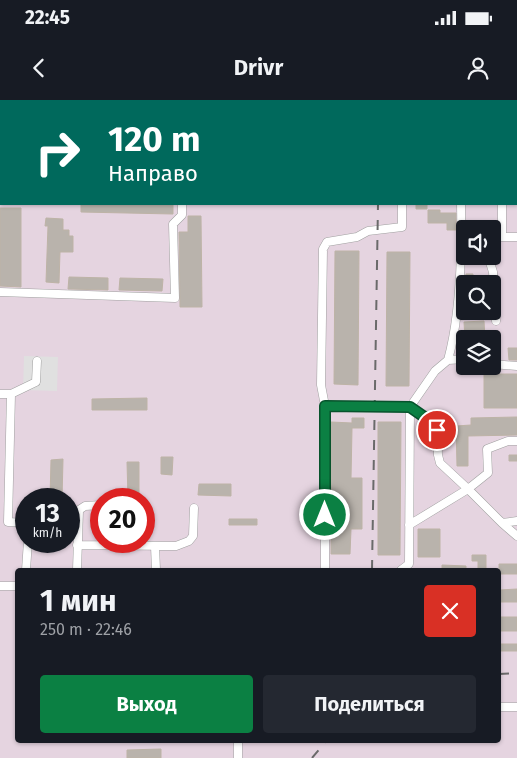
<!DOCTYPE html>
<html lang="ru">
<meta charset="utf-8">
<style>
:root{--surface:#171b24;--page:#242831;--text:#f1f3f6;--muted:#9ea1a6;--accent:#0b8043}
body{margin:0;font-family:"Fira Sans",sans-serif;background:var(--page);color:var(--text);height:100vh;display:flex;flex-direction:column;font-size:19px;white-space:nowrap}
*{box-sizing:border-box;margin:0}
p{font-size:16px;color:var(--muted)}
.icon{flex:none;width:28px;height:28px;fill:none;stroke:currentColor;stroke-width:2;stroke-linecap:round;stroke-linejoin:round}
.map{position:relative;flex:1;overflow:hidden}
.side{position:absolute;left:15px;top:468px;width:486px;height:175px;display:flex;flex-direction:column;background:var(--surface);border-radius:5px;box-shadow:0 1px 4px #0004}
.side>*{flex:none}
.guide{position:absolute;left:0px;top:0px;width:518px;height:105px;box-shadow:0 1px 4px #0004;background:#00695c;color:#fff;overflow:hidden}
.fabs{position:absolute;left:456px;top:120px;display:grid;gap:10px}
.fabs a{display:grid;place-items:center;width:45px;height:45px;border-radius:5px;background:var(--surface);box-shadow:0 1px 4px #0004;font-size:25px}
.speed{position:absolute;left:15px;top:388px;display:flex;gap:10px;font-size:25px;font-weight:700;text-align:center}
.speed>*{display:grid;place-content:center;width:65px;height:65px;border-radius:50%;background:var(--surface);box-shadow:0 1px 4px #0004;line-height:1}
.speed small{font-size:12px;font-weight:400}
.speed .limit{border:8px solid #d22;background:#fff;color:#111}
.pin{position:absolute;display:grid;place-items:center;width:42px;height:42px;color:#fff;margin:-21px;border:2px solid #fff;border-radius:50%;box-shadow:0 1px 5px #0007}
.me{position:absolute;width:55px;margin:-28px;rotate:0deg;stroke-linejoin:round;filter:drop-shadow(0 0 4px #0008)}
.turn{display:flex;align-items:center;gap:18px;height:105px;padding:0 25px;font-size:22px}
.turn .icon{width:65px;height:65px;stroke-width:2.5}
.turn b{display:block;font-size:35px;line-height:42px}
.round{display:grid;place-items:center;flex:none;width:52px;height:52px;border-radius:5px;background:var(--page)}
.headline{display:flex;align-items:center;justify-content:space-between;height:85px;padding:0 25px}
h1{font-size:30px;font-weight:700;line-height:38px}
.primary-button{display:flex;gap:10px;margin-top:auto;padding:10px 25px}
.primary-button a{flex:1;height:58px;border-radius:5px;background:var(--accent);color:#fff;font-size:20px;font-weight:700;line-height:58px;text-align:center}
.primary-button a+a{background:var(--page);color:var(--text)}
.status{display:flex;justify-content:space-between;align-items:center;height:35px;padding:0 25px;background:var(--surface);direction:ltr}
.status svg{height:14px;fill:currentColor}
header{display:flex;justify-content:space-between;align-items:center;height:65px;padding:0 25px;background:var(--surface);font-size:22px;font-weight:700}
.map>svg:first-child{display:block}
</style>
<div class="status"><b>22:45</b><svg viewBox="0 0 49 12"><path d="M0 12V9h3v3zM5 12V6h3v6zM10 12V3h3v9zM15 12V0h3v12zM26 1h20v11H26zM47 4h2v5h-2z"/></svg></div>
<header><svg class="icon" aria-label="back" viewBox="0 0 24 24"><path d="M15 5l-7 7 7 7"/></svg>Drivr<svg class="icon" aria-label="person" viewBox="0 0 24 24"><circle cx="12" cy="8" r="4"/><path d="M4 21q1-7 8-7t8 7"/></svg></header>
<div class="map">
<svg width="517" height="658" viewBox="0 0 517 658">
<rect width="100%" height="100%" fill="#edeae2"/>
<path fill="#e5d4e0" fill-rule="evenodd" d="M 0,0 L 517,0 L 517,658 L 0,658 ZM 1,1 L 516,1 L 516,104 L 1,104 ZM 465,129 L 492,129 L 492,156 L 465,156 ZM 465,184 L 492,184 L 492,211 L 465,211 ZM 465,239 L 492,239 L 492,266 L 465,266 ZM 26,399 L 69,399 L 69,441 L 26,441 ZM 101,399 L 144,399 L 144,441 L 101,441 ZM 18,470 L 499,470 L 499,640 L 18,640 Z"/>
<path fill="#e0e0e0" d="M 24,256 L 58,257 L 57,291 L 23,290 Z"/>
<path fill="#b9b3ac" stroke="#bdb3a6" d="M 81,104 L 173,104 L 173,114 L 81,112 Z
M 416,104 L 427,104 L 427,109 L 416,109 Z
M 0,108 L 21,108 L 21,187 L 0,186 Z
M 428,110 L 440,110 L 440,113 L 456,113 L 456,130 L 447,130 L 447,123 L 428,123 Z
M 188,116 L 201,116 L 202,207 L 180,207 L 179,132 L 188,132 Z
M 46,118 L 63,119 L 63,130 L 69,130 L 69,136 L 73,136 L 73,152 L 60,152 L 59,183 L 46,182 L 48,126 L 45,126 Z
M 335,151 L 359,151 L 358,285 L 334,284 Z
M 387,152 L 410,152 L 409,286 L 386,286 Z
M 466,174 L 473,174 L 473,184 L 465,184 Z
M 69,177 L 108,178 L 108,190 L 68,189 Z
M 120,178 L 163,179 L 162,191 L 119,190 Z
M 484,221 L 485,239 L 465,239 L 464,222 Z
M 508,248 L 517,248 L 517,260 L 509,260 Z
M 484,274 L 517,274 L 517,308 L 484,308 Z
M 147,298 L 147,310 L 92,310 L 92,299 Z
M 517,317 L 517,335 L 468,336 L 468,366 L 457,366 L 456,326 L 471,325 L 471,318 Z
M 352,318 L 364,318 L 364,328 L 352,328 L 351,378 L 362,378 L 362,429 L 351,429 L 350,454 L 331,454 L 331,322 L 352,323 Z
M 378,322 L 401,322 L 400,455 L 378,455 Z
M 509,355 L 517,355 L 517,361 L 509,361 Z
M 161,357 L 173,357 L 172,375 L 161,374 Z
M 63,359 L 62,399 L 50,399 L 51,360 Z
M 127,362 L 139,362 L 139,398 L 128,398 Z
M 199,384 L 231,384 L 231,396 L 198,395 Z
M 229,419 L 257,419 L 257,425 L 229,425 Z
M 418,429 L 440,429 L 440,457 L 418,457 Z
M 472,455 L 486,455 L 486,470 L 478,470 L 478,461 L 472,461 Z
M 499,464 L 517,464 L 517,474 L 499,474 Z
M 442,465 L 466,466 L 466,470 L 442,470 Z
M 517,489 L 517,502 L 500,502 L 500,490 Z
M 499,517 L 517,517 L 517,531 L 499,531 Z
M 499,544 L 517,544 L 517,551 L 499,551 Z
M 161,649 L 161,658 L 127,658 L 127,650 Z"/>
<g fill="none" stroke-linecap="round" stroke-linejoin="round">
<g stroke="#a0a0a0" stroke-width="9">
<path id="minor" d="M 112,0 L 112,1
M 401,0 L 401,1
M 460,0 L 460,1
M 36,1 L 41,0
M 0,19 L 1,18
M 0,94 L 1,94
M 492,137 L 517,137
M 502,137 L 502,104
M 488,156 L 493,172 L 496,221
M 0,192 L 175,198 L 173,124 L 182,115 L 182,104
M 465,259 L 448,260 L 435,271 L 410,307 L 433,323 L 437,330 L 438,355 L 440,363 L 468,389 L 488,373 L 487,349 L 508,341 L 517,341
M 448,260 C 461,213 462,153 461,104
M 492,264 L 517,266
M 0,294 L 11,294 L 8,422 L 26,423
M 11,294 L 36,282 L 37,261
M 325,306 L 321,285 L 323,149 L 327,142 L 357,137 L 368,131 L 402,127 L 402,104
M 502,423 L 517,436
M 409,425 L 468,389 L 502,423 L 517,421
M 77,445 L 176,446 L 189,441 L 193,436 L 194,408
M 155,446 L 156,470
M 26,470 L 28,441
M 77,470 L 79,410 L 85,406 L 101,405
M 325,470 L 325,306 L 410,307 L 409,464 L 401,470
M 0,486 L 18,486
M 499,607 L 517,607
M 238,640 L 238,658"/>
</g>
<use href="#minor" stroke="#fff" stroke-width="8"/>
<path stroke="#6a6a6a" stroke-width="2" stroke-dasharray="10 10" stroke-linecap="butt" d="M 379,1 L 379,0
M 372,470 L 378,104
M 499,574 L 517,573
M 312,658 L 327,640"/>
</g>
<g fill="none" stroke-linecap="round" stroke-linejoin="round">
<g stroke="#07532c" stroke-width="12">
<path id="route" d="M 325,415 L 325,306 L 410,307 L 433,323 L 437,330"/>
</g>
<use href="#route" stroke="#0b8043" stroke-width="9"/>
</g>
</svg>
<div class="fabs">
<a><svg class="icon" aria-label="sound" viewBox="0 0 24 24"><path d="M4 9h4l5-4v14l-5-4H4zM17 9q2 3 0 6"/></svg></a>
<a><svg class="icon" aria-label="search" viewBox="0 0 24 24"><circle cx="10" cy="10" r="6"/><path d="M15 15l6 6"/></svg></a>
<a><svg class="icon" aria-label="layers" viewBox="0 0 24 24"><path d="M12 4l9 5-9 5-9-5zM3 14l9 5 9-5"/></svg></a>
</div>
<div class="speed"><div>13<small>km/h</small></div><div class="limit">20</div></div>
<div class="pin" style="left:437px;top:330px;background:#d93025"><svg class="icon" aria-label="arrive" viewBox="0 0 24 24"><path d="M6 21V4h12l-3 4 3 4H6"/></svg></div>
<svg class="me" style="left:325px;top:415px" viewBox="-20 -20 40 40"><circle r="17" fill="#0b8043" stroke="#fff" stroke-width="3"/><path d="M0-11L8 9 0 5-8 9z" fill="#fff"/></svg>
<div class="guide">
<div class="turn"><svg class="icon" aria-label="right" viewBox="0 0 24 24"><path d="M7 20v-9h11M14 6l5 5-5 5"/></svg><div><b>120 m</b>Направо</div></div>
</div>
<section class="side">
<div class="headline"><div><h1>1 мин</h1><p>250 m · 22:46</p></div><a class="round" style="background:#d93025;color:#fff"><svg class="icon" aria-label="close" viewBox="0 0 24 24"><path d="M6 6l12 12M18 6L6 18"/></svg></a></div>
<div class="primary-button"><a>Выход</a><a>Поделиться</a></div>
</section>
</div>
